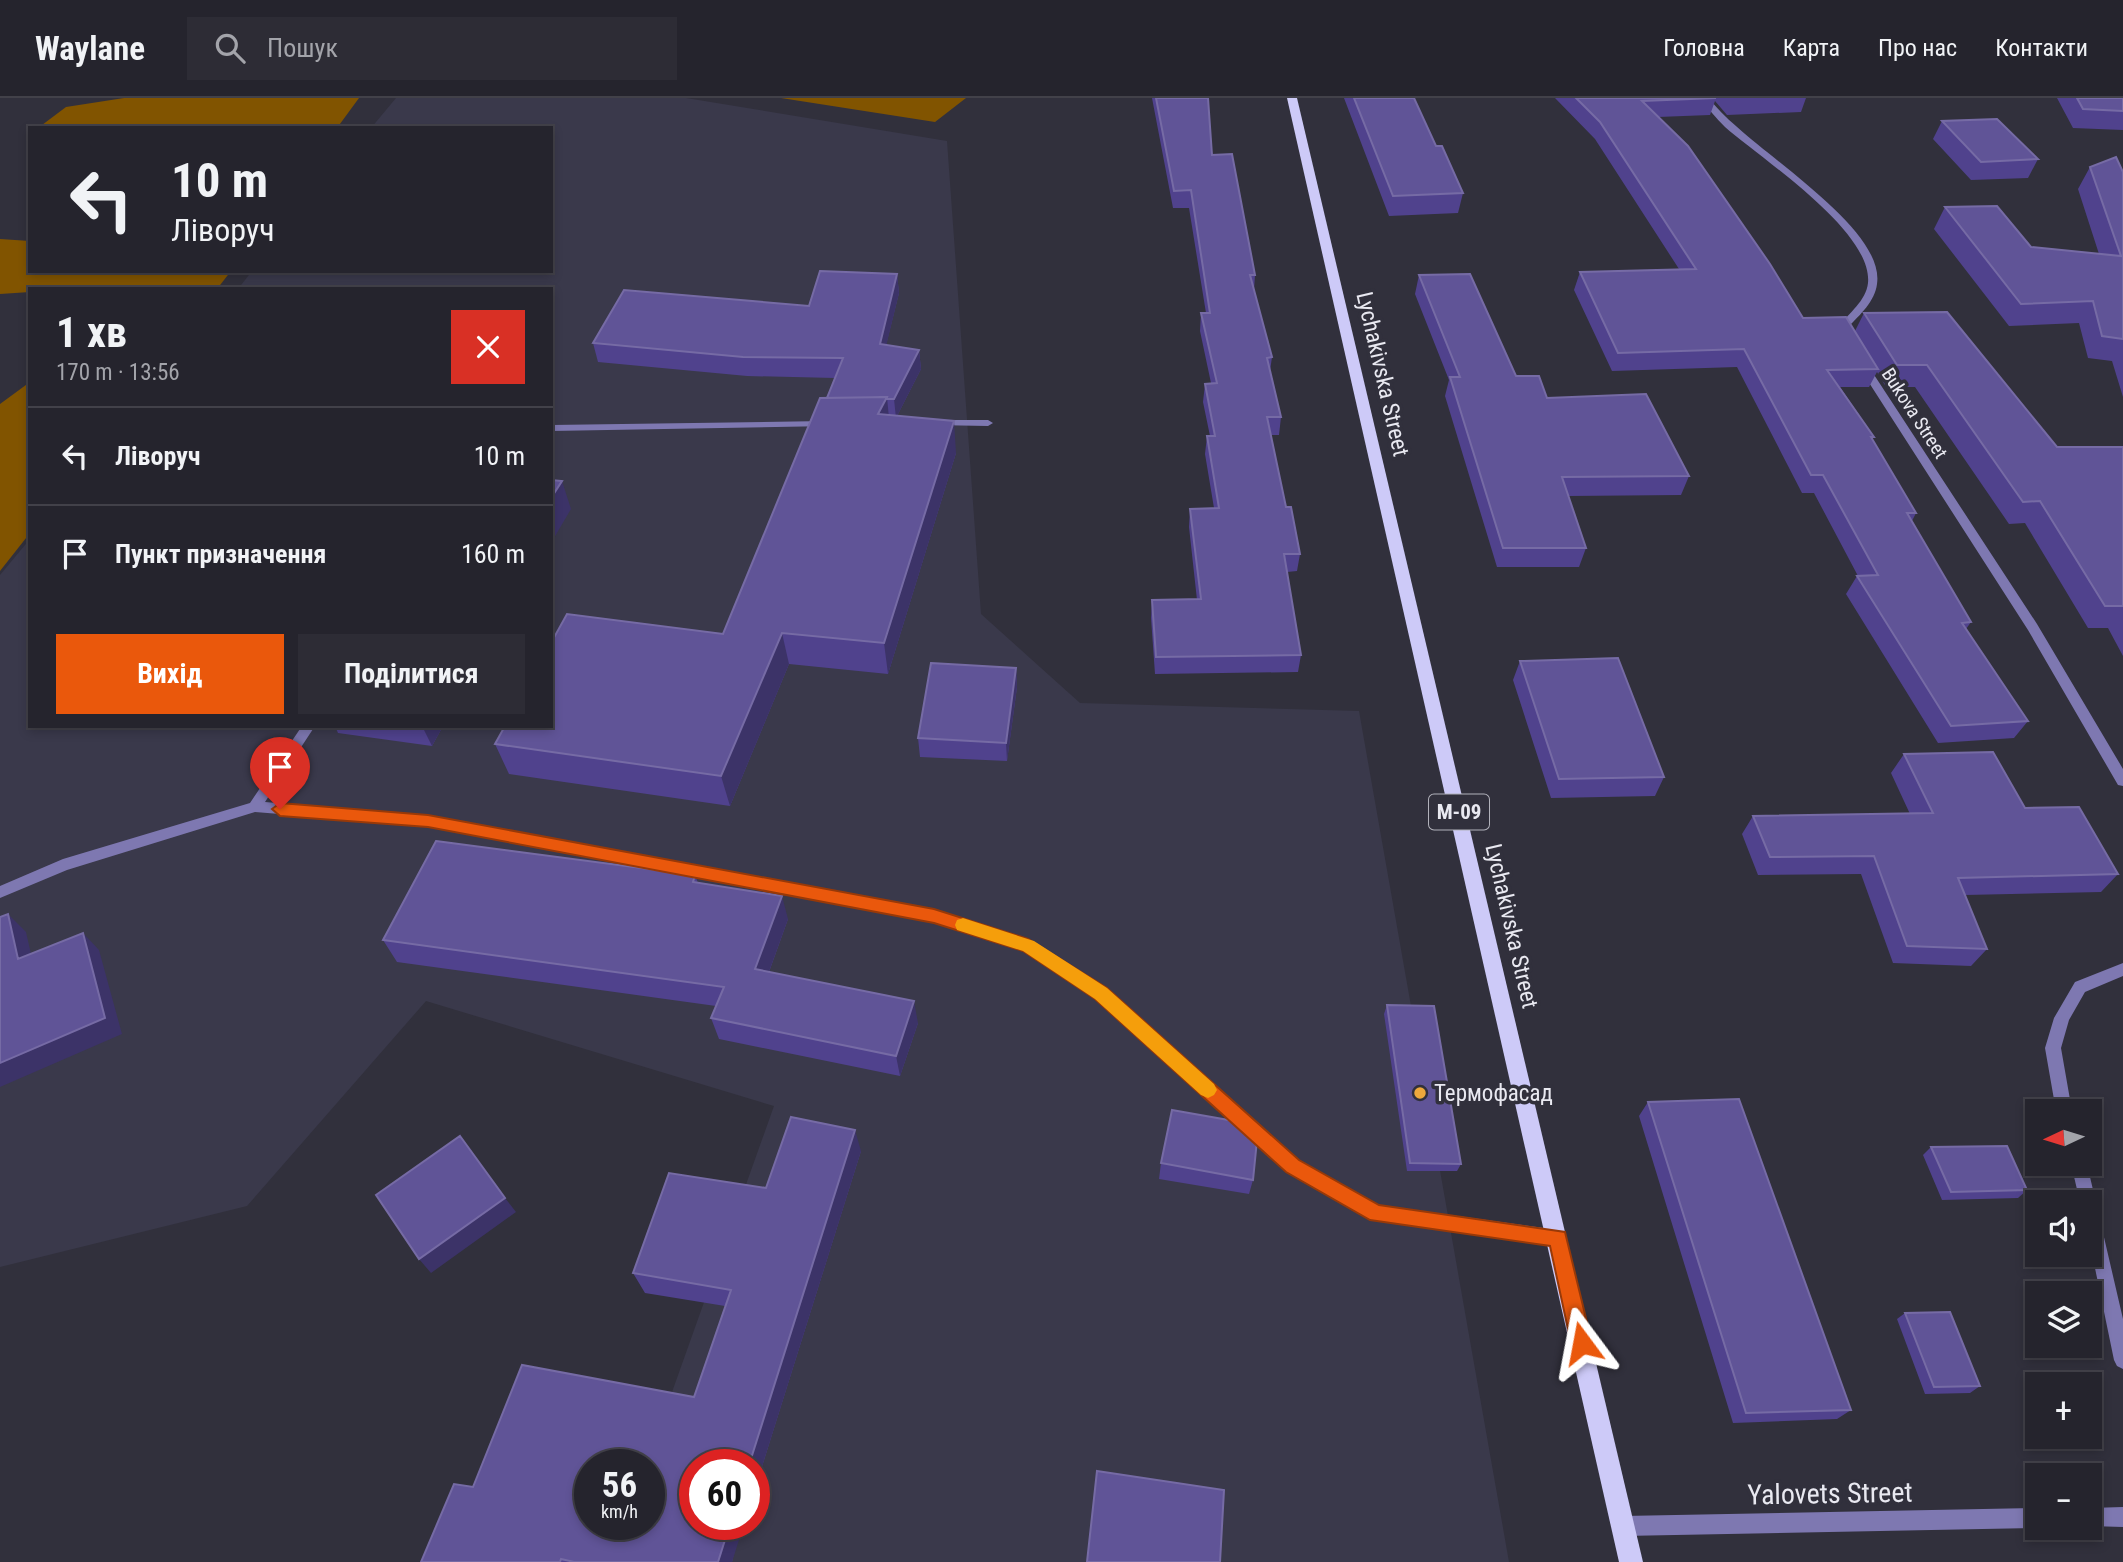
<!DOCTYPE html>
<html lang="uk">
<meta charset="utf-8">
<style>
:root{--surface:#25242d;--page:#2d2c35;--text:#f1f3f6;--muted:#a3a4aa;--line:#424149;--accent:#ea580c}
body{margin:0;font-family:"Roboto Condensed",sans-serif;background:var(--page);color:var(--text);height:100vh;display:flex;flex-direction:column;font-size:26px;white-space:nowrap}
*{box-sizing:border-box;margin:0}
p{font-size:23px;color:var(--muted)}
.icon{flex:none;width:38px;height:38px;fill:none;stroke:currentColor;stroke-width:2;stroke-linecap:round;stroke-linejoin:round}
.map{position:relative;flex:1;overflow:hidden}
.panel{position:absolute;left:28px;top:189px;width:525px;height:441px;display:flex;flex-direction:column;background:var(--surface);border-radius:0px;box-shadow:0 4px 10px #0003,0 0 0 2px var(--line)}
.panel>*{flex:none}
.hud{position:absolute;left:28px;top:28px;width:525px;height:147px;border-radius:0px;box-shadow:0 4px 10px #0003,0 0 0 2px var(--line);background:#25242d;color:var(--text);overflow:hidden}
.needle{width:46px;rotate:266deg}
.fabs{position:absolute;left:2025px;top:1001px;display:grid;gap:14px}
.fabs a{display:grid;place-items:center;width:77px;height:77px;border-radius:0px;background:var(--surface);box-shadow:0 4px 10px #0003,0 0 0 2px var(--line);font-size:35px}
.speed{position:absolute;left:574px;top:1351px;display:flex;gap:14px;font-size:35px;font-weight:700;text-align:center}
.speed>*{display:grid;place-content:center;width:91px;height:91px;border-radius:50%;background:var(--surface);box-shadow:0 4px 10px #0003,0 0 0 2px var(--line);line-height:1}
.speed small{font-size:18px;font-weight:400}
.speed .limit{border:10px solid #d22;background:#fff;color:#111}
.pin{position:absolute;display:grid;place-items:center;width:60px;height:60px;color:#fff;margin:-72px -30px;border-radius:50% 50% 50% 0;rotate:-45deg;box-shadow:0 0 7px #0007}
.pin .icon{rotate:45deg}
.me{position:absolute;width:77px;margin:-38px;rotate:347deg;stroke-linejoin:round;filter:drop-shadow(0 0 5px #0008)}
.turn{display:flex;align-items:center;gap:24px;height:147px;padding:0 28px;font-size:32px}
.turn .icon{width:91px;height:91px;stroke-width:2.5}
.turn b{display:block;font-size:49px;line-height:60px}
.round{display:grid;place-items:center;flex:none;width:74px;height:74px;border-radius:0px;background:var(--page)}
.head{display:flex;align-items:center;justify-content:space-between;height:119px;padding:0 28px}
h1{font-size:42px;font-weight:700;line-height:52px}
.action{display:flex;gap:14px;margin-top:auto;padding:14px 28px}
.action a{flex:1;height:80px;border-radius:0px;background:var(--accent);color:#fff;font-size:28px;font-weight:700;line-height:80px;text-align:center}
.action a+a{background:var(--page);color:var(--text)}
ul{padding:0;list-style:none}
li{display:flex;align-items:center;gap:21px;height:98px;padding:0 28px;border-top:2px solid var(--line)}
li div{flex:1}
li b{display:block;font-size:26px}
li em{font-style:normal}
header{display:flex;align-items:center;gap:42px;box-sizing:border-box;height:98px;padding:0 35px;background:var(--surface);border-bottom:2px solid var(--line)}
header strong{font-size:33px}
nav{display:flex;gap:38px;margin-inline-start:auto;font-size:24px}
.search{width:490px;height:63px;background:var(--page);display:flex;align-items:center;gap:18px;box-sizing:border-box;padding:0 24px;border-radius:0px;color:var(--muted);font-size:26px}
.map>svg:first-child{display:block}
</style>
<header>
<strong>Waylane</strong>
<div class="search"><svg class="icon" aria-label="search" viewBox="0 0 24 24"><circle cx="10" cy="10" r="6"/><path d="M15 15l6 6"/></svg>Пошук</div>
<nav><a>Головна</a><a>Карта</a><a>Про нас</a><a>Контакти</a></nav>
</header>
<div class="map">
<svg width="2123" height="1464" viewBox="0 0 2123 1464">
<rect width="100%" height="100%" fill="#31303c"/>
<path fill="#3a394b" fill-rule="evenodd" d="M 396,0 L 686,0 L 947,43 L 981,516 L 1080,605 L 1359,613 L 1509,1464 L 611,1464 L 649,1426 L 649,1367 L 646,1367 L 774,1008 L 426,903 L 247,1108 L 0,1169 L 0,477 L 30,441 L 30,628 L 551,628 L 551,191 L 238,191 L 252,173 L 551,173 L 551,30 L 371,30 ZM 695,1367 L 754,1367 L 754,1426 L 695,1426 Z"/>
<path fill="#815400" d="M 124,0 L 359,0 L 337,30 L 38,30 L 66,9 Z
M 781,0 L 966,0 L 935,24 Z
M 0,141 L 30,143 L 30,173 L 231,173 L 217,191 L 30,191 L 30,194 L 0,196 Z
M 30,284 L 30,435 L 0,473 L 0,306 Z"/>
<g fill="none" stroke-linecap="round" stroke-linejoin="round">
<path fill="#7e78b1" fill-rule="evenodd" d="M 937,322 L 988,322 L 993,325 L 988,328 L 933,327 L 932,325 Z
M 826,323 L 830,324 L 830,328 L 551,333 L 551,327 Z
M 302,628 L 315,628 L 265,704 L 428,718 L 934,812 L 1028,842 L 1106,890 L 1299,1063 L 1378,1107 L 1558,1132 L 1564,1134 L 1567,1140 L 1564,1146 L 1558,1148 L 1370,1121 L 1287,1073 L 1096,900 L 1023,853 L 934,824 L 428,728 L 255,714 L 67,772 L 0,800 L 0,788 L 63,761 L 250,705 Z"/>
<path fill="#7e78b1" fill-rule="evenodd" d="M 1701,0 L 1709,0 C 1741,46 1886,126 1877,186 C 1875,203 1860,217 1848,229 L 1849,239 L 1841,239 L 1838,229 C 1849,215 1866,203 1868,185 C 1873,133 1760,60 1725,29 C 1716,20 1708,11 1701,0 Z
M 1862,263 L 1867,266 L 2037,526 L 2123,671 L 2123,688 L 2118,687 L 2028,532 L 1857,266 Z
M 2123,865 L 2123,878 L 2085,894 L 2069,922 L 2061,950 L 2072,1013 L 2056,1013 L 2045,950 L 2054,920 L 2075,884 Z
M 2071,1066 L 2087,1066 L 2123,1221 L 2123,1271 L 2117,1268 L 2114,1262 L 2090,1146 L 2090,1104 L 2080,1104 Z
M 2123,1409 L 2123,1429 L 2090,1428 L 2090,1410 Z
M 2037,1410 L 2037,1430 L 1623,1438 L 1616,1435 L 1613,1428 L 1616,1421 L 1623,1418 Z"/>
<path fill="#cdcaf8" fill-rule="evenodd" d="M 1287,0 L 1297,0 L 1643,1464 L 1619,1464 Z"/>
</g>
<path fill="#50428d" d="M 1152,0 L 1208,0 L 1212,57 L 1255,177 L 1254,192 L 1272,259 L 1270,273 L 1281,319 L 1279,337 L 1271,337 L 1286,409 L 1300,456 L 1297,473 L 1287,474 L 1301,557 L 1298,574 L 1155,576 L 1151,520 L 1152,502 L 1197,502 L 1189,429 L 1190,411 L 1214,410 L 1205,356 L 1207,338 L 1210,338 L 1203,304 L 1205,286 L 1211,285 L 1200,233 L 1201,215 L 1206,215 L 1189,110 L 1173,110 Z
M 1344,0 L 1414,0 L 1436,48 L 1463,95 L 1458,115 L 1389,118 Z
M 1555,0 L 1806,0 L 1801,14 L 1727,17 L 1715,3 L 1710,17 L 1658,19 L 1803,220 L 1855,233 L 1864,215 L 2057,349 L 2123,349 L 2123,558 L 2108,530 L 2088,530 L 2025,425 L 2009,426 L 1915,289 L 1886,289 L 1877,274 L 1869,289 L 1840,289 L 1874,339 L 1872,342 L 1916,415 L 1912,423 L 1971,524 L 1966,531 L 2028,623 L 2014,640 L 1938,645 L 1846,496 L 1857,478 L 1858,478 L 1814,395 L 1802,395 L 1737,269 L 1612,273 L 1574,192 L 1580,174 L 1679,171 L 1595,41 Z
M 2057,0 L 2123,0 L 2123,32 L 2073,30 Z
M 1942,23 L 2038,61 L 2028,80 L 1971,82 L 1933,41 Z
M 2090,69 L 2123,74 L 2123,299 L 2112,263 L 2088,260 L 2079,225 L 2009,228 L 1934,131 L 1945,109 L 2031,149 L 2099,156 L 2078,91 Z
M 897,176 L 899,195 L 886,247 L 919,252 L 921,271 L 897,318 L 956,355 L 888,576 L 789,566 L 730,708 L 509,676 L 495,646 L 723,536 L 835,280 L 747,278 L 598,264 L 593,245 L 809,208 Z
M 1419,177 L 1516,278 L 1547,300 L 1689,378 L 1681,397 L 1568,398 L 1586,450 L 1579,469 L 1497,469 L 1445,298 L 1449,282 L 1415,196 Z
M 1520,563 L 1664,679 L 1655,698 L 1551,700 L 1513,582 Z
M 1016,570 L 1017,589 L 1007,663 L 920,659 L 918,640 Z
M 335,628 L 443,628 L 432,648 L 338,635 Z
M 1904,656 L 2025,710 L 2118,776 L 2101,794 L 1965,797 L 1987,851 L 1971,868 L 1893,865 L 1861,776 L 1758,777 L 1742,736 L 1753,718 L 1910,716 L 1891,675 Z
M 695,777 L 698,785 L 788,821 L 769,874 L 918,925 L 900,978 L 719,941 L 711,920 L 716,908 L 397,864 L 383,842 Z
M 1387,907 L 1461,1066 L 1457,1073 L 1407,1073 L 1384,916 Z
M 1648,1004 L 1851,1312 L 1837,1321 L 1733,1325 L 1639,1018 Z
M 1931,1049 L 2027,1092 L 2018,1100 L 1942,1102 L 1923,1057 Z
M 861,1053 L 754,1394 L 754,1367 L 732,1464 L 421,1464 L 473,1389 L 694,1299 L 725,1208 L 645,1195 L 633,1175 L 766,1090 Z
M 1161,1065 L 1253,1082 L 1249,1096 L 1159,1081 Z
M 1905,1215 L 1980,1288 L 1970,1295 L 1925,1296 L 1897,1221 Z"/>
<path fill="#3c3368" d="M 897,176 L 899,195 L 882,265 L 880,246 Z
M 919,252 L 921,271 L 896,320 L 894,301 Z
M 887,299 L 890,331 L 878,316 Z
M 954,323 L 956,355 L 888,576 L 884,545 Z
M 562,383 L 571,411 L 551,445 L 551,400 Z
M 782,535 L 789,566 L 730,708 L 721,678 Z
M 1016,570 L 1017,589 L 1007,663 L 1006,645 Z
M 422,628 L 443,628 L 432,648 Z
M 782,798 L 788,821 L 762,893 L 755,871 Z
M 8,816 L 26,834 L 36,878 L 18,861 Z
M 83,835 L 99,852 L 122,936 L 0,989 L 0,965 Z
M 914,903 L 918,925 L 900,978 L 896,958 Z
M 855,1032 L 861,1053 L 754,1394 L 754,1367 L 749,1367 Z
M 505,1100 L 516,1114 L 431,1175 L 419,1161 Z
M 730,1426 L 744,1426 L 732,1464 L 718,1464 Z"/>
<path fill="#605497" stroke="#766ba5" stroke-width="2" fill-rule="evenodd" d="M 1156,0 L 1208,0 L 1212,57 L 1232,56 L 1255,177 L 1250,177 L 1272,259 L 1267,260 L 1281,319 L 1267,319 L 1286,409 L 1291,409 L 1300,456 L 1284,456 L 1301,557 L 1156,559 L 1152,502 L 1201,501 L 1190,411 L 1219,410 L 1207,338 L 1215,338 L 1205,286 L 1217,285 L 1201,215 L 1210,215 L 1191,92 L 1174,93 Z
M 1354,0 L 1414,0 L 1436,48 L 1442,48 L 1463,95 L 1393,98 Z
M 1576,0 L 1716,0 L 1642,3 L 1688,48 L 1770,166 L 1803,220 L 1846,219 L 1878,271 L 1827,272 L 1874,339 L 1871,339 L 1916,415 L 1907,415 L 1971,524 L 1962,525 L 2028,623 L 1951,628 L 1857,478 L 1878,477 L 1823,377 L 1811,377 L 1744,251 L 1618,255 L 1580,174 L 1696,171 L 1600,24 Z
M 2077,0 L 2123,0 L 2123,13 L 2083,11 Z
M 1997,21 L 2038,61 L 1981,64 L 1942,23 Z
M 2116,59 L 2123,74 L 2123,241 L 2102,238 L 2093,203 L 2021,206 L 1945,109 L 1997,108 L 2031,149 L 2121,158 L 2090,69 Z
M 820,173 L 897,176 L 880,246 L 919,252 L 894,301 L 887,301 L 887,299 L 827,300 L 843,260 L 743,259 L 593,245 L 624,192 L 809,208 Z
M 1470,176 L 1516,278 L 1539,278 L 1547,300 L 1646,296 L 1689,378 L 1562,379 L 1586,450 L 1503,450 L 1450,279 L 1460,279 L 1419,177 Z
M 1947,214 L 2057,349 L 2123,349 L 2123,508 L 2105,508 L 2040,403 L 2023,404 L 1927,267 L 1897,267 L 1864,215 Z
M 887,299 L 878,316 L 954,323 L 884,545 L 782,535 L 721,678 L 495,646 L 505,628 L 551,628 L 551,545 L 567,516 L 723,536 L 820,300 Z
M 551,382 L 562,383 L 551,400 Z
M 1618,560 L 1664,679 L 1559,681 L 1520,563 Z
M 931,565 L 1016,570 L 1006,645 L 918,640 Z
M 1993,654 L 2025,710 L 2079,709 L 2118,776 L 1958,780 L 1987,851 L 1907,848 L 1874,758 L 1770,759 L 1753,718 L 1933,715 L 1904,656 Z
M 436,743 L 695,777 L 693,784 L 782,798 L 755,871 L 914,903 L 896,958 L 711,920 L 724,889 L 383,842 Z
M 8,816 L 18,861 L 83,835 L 105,920 L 0,965 L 0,819 Z
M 1387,907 L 1434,908 L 1461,1066 L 1410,1065 Z
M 1739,1001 L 1851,1312 L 1746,1315 L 1648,1004 Z
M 1172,1012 L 1251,1026 L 1258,1032 L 1253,1082 L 1161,1065 Z
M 791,1019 L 855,1032 L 749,1367 L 695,1367 L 695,1426 L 730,1426 L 718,1464 L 574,1464 L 561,1461 L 560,1464 L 421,1464 L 454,1386 L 473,1389 L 522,1267 L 694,1299 L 731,1192 L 633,1175 L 669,1075 L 766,1090 ZM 590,1367 L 649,1367 L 649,1426 L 590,1426 Z
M 460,1038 L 505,1100 L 419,1161 L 376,1097 Z
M 2007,1048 L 2027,1092 L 1951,1094 L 1931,1049 Z
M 1950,1214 L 1980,1288 L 1934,1289 L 1905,1215 Z
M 1097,1373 L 1224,1392 L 1220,1464 L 1087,1464 Z"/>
<path fill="#ea580c" stroke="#983908" stroke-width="2" d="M 280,705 L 428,717 L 934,811 L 1028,841 L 1107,890 L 1299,1062 L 1379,1107 L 1565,1134 L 1592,1245 L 1589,1252 L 1582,1255 L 1574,1252 L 1571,1245 L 1550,1148 L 1370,1122 L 1286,1074 L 1095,901 L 1023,853 L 934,825 L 428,729 L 280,718 L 272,711 Z"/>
<path fill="#f59e0b" d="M 963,820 L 1034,843 L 1107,890 L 1214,986 L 1217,992 L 1214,997 L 1208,1000 L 1201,997 L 1095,901 L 1023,853 L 957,832 L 955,827 L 957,822 Z"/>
<circle fill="#eda83c" stroke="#31303c" stroke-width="2.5" cx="1420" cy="995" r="7"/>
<g text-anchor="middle" stroke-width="7" stroke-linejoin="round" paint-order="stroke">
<g font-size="19" fill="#e9e9f1" stroke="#31303c">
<text transform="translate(1915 315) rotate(57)" y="7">Bukova Street</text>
</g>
<rect fill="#31303c" stroke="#b2b2bb" stroke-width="2" x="1429" y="696.5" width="60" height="35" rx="5"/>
<g font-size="21" font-weight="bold" fill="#e9e9f1">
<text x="1459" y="721">М-09</text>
</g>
<g font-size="23" fill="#e9e9f1" stroke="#31303c">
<text transform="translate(1383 276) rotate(77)" y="8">Lychakivska Street</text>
<text transform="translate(1512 828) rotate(77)" y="8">Lychakivska Street</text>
</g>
<g font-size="23" fill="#e9e9f1" stroke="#31303c" text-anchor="start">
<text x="1434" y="1003">Термофасад</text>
</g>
<g font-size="28" fill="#e9e9f1" stroke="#31303c">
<text transform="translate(1830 1395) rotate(-1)" y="10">Yalovets Street</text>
</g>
</g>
</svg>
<div class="fabs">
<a><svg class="needle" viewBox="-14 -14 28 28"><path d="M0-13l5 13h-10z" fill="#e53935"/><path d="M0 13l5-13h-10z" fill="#a3a4aa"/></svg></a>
<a><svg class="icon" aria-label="sound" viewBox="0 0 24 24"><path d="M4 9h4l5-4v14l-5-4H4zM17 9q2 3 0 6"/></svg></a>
<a><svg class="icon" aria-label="layers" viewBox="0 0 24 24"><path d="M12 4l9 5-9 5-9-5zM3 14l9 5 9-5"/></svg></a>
<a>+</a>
<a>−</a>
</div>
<div class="speed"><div>56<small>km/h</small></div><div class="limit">60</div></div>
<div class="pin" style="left:280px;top:711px;background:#d93025"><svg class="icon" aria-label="arrive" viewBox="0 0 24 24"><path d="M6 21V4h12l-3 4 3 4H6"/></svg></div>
<svg class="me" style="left:1582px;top:1245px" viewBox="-20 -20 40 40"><path d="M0-17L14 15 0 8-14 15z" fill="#ea580c" stroke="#fff" stroke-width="4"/></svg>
<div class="hud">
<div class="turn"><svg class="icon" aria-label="left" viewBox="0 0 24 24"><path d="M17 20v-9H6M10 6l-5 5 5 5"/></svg><div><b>10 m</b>Ліворуч</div></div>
</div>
<section class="panel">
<div class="head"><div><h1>1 хв</h1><p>170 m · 13:56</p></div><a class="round" style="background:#d93025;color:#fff"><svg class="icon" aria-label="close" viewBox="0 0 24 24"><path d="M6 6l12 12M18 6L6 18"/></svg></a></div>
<ul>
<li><svg class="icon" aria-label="left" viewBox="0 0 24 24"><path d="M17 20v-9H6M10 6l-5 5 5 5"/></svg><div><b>Ліворуч</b></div><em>10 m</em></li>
<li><svg class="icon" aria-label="arrive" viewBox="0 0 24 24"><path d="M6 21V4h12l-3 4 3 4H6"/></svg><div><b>Пункт призначення</b></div><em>160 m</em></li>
</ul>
<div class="action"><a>Вихід</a><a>Поділитися</a></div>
</section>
</div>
